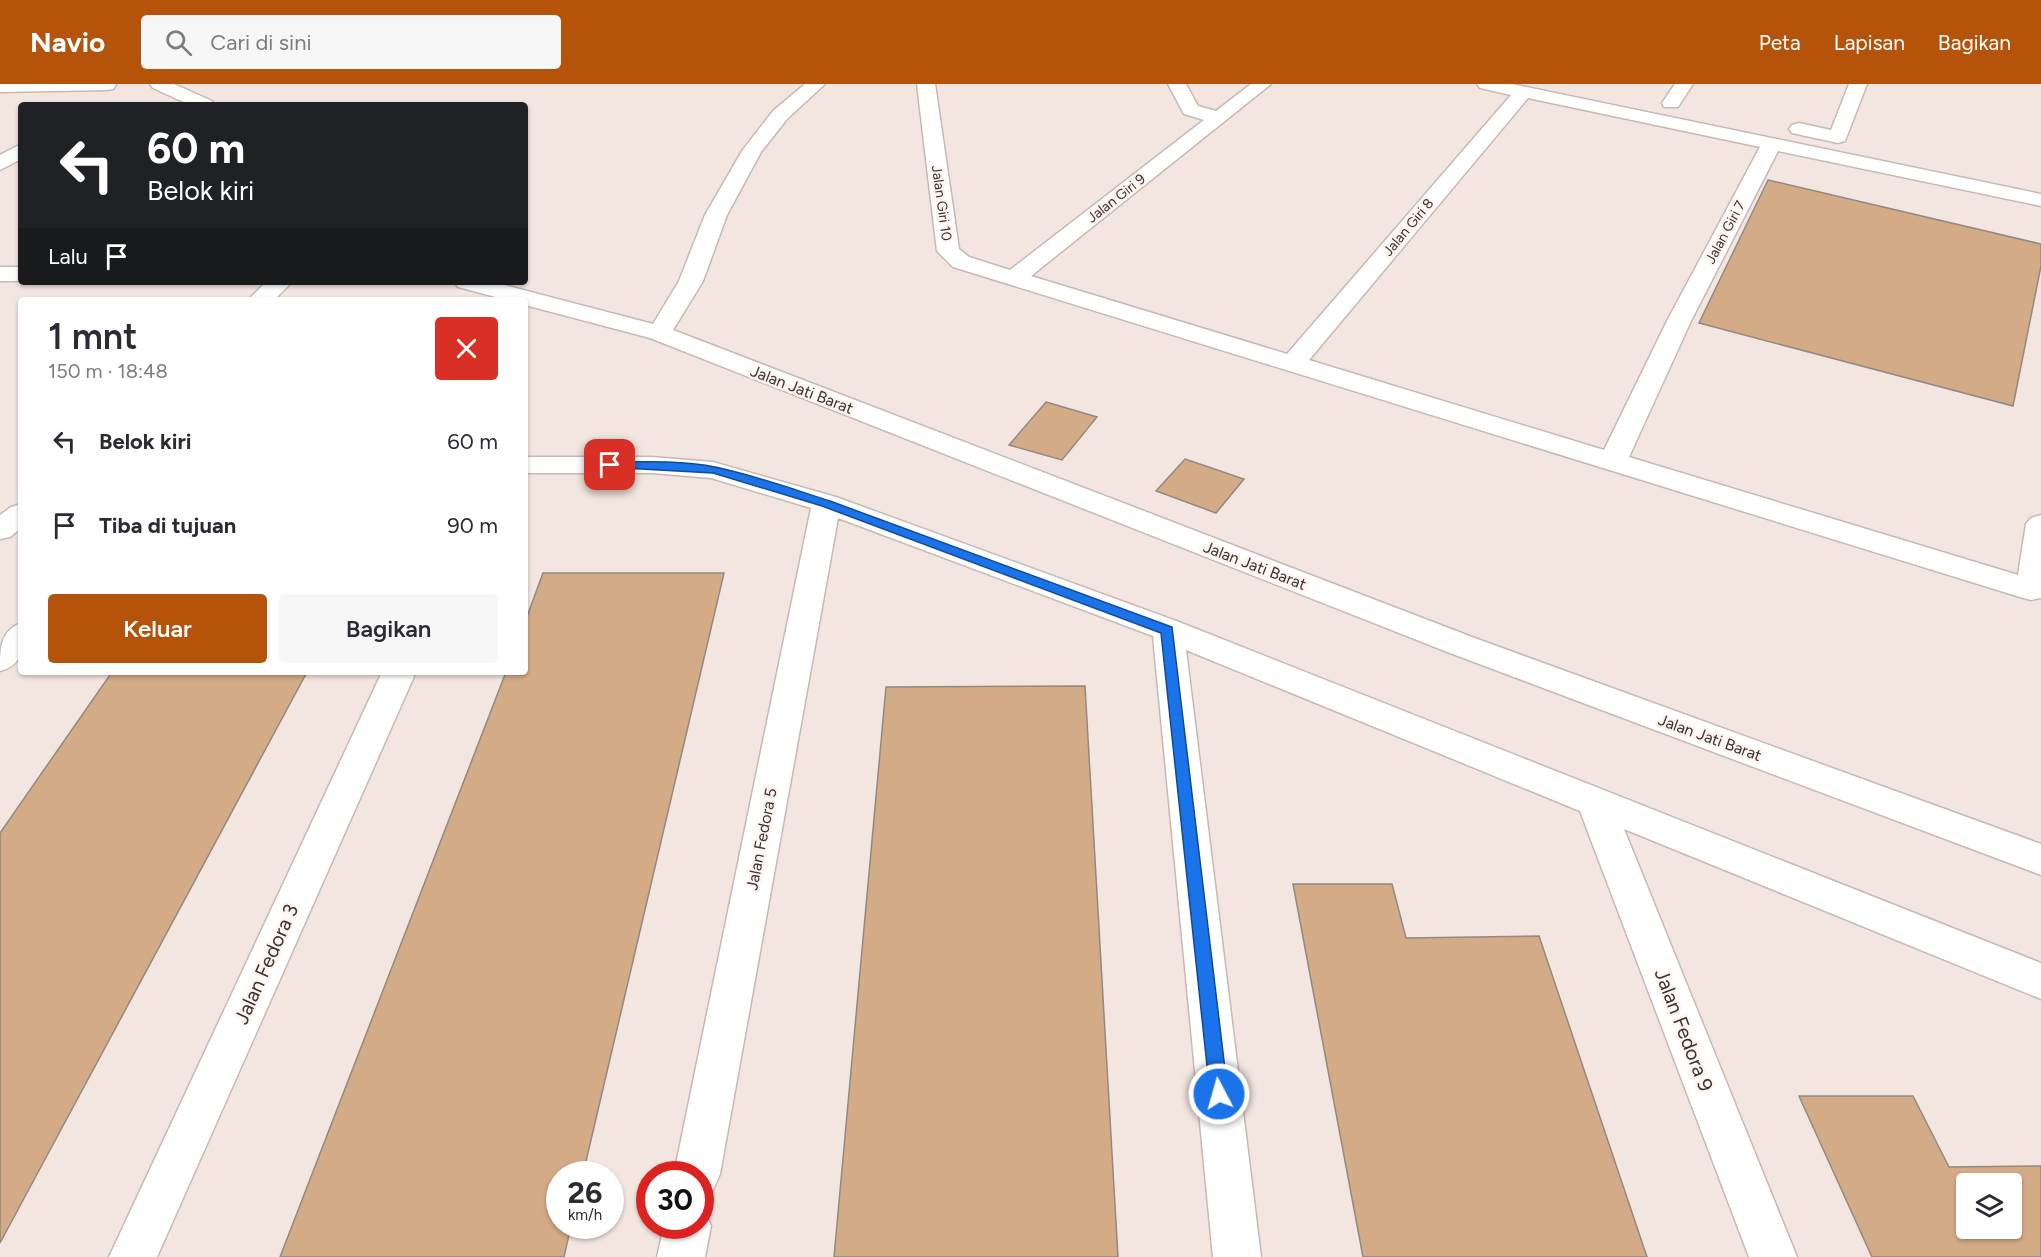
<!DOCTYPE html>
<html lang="id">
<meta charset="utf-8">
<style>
:root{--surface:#fff;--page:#f7f7f7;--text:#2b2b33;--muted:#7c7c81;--accent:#b45309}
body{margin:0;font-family:Figtree,sans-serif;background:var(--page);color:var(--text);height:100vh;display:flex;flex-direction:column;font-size:22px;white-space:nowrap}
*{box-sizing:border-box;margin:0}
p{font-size:20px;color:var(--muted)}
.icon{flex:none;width:33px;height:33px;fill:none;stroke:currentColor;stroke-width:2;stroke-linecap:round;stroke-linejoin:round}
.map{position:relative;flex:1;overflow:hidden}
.details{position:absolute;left:18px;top:213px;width:510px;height:378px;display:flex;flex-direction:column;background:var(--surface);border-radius:6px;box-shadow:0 2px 4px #0004}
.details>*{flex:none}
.guide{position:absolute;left:18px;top:18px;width:510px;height:183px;border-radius:6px;box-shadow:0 2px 4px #0004;background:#202124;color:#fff;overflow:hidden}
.controls{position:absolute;left:1956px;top:1089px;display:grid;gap:12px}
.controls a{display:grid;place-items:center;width:66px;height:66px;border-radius:6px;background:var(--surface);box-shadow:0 2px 4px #0004;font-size:30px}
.speed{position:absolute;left:546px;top:1077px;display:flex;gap:12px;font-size:30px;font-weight:700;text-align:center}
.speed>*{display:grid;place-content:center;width:78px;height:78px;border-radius:50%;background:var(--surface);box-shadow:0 2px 4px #0004;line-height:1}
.speed small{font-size:15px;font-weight:400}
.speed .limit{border:9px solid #d22;background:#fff;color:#111}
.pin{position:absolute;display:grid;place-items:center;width:51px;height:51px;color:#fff;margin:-26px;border-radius:12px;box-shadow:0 3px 9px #0006}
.me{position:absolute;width:66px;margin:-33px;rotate:354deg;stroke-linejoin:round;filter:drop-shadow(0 0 4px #0008)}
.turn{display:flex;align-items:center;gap:21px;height:126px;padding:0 30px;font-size:27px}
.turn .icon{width:78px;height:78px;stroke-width:2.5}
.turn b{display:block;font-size:42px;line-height:51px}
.then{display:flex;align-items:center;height:57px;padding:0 30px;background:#0003;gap:12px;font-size:22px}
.round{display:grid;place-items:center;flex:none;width:63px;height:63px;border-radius:6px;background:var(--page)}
.summary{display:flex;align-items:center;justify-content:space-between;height:102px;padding:0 30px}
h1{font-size:36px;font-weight:600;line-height:45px}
.cta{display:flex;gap:12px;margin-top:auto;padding:12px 30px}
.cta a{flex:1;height:69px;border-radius:6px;background:var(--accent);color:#fff;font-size:24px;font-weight:600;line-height:69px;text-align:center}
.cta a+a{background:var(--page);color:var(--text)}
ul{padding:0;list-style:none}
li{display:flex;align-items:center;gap:18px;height:84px;padding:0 30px}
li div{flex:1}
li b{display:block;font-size:22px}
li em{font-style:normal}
header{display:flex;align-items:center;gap:36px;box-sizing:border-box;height:84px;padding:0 30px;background:var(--accent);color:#fff}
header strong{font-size:28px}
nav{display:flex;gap:33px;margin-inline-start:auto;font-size:21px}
.search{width:420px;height:54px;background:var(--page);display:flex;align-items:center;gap:15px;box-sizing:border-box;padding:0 21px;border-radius:6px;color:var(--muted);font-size:22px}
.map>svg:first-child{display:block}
</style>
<header>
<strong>Navio</strong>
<div class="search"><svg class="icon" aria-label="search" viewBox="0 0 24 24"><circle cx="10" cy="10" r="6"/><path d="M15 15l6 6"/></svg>Cari di sini</div>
<nav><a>Peta</a><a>Lapisan</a><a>Bagikan</a></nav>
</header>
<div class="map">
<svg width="2041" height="1173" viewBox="0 0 2041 1173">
<rect width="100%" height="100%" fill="#f3e6e1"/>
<path fill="#d3ab86" stroke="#928981" stroke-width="1.5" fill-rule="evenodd" d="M 1768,96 L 2041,160 L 2041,182 L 2013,322 L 1699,239 Z
M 1046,318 L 1097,333 L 1062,376 L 1009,361 Z
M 1185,375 L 1244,395 L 1216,429 L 1156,407 Z
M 543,489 L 724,489 L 583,1090 L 560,1090 L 560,1142 L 571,1142 L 564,1173 L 280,1173 L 506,588 L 525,588 L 525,538 Z
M 112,588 L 307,588 L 0,1159 L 0,749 Z
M 1085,602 L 1118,1173 L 834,1173 L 886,603 Z
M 1293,800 L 1392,800 L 1406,854 L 1539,852 L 1647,1173 L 1363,1173 Z
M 1799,1012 L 1913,1012 L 1949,1083 L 2041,1082 L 2041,1173 L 1872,1173 ZM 1966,1100 L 2012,1100 L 2012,1144 L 1966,1144 Z"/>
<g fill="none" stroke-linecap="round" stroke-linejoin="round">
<g stroke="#c6b9b5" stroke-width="3">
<path id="minor" d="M 0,0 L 115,0 L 116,1 L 113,5 L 107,6 L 0,8 Z
M 150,0 L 174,0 L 212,17 L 214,21 L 190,21 L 153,4 Z
M 805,0 L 825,0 L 787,35 L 761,68 L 727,131 L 703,197 L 673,246 L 1472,553 L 2041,760 L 2041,791 L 1450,569 L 650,254 L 525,221 L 525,216 L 507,216 L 458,203 L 454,198 L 493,198 L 653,240 L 679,197 L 705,131 L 742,67 L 773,27 Z
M 917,0 L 935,0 L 959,165 L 969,173 L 1010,186 L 1204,36 L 1184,30 L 1168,0 L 1186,0 L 1198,22 L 1216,27 L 1251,0 L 1271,0 L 1031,192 L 1287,270 L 1511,11 L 1480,4 L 1477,0 L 1512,0 L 2041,110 L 2041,122 L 1778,67 L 1691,237 L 1629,373 L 2018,491 L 2026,440 L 2031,434 L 2041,431 L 2041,514 L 2031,516 L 2020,513 L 953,183 L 937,167 ZM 1528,14 L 1760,63 L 1667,237 L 1604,366 L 1309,276 Z
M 1675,0 L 1693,0 L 1678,23 L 1664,23 L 1662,19 Z
M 1849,0 L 1867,0 L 1845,57 L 1838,59 L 1792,49 L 1789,45 L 1792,41 L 1799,39 L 1831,46 Z
M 21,60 L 21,75 L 0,86 L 0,71 Z
M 0,183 L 21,183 L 21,197 L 0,197 Z
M 266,198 L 292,198 L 274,216 L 248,216 Z
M 525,373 L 652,373 L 713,378 L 836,413 L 1179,538 L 2041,879 L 2041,915 L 1624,745 L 1797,1173 L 1749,1173 L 1580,727 L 1186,566 L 1261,1173 L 1213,1173 L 1153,552 L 838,434 L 720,1090 L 713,1106 L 700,1111 L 700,1090 L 674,1090 L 811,424 L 711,394 L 652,389 L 525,389 Z
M 21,420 L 21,444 L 10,453 L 0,455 L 0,431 L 11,423 Z
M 21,539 C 21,562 26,580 0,587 C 0,564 0,547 21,539 Z
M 382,588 L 416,588 L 157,1173 L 109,1173 Z
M 700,1124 L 704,1125 L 711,1142 L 705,1173 L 657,1173 L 664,1142 L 700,1142 Z"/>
</g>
<use href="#minor" fill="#fff" fill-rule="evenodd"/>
</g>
<path fill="#1a73e8" stroke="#114b97" stroke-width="1.5" d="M 610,378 C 644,378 682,376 715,383 C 754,391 792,405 830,417 L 1172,543 L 1228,1010 L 1225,1016 L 1219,1019 L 1213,1016 L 1210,1010 L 1161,549 L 822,422 L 713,389 L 606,383 L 606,379 Z"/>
<g text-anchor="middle" stroke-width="5" stroke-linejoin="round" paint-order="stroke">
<g font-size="14" fill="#383331" stroke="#fff4f0">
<text transform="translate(1116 114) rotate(-38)" y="5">Jalan Giri 9</text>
<text transform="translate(942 119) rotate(82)" y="5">Jalan Giri 10</text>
<text transform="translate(1408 143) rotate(-50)" y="5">Jalan Giri 8</text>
<text transform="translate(1725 148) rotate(-62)" y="5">Jalan Giri 7</text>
</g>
<g font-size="16" fill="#383331" stroke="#fff4f0">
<text transform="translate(802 305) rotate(21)" y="6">Jalan Jati Barat</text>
<text transform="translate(1255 481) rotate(21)" y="6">Jalan Jati Barat</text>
<text transform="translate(1710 653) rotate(20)" y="6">Jalan Jati Barat</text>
<text transform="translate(761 755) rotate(-79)" y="6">Jalan Fedora 5</text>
</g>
<g font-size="20" fill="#383331" stroke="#fff4f0">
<text transform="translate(266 880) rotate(-66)" y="7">Jalan Fedora 3</text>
<text transform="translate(1684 946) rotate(69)" y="7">Jalan Fedora 9</text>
</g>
</g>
</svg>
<div class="controls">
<a><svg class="icon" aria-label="layers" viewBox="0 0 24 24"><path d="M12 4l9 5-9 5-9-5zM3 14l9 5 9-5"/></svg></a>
</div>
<div class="speed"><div>26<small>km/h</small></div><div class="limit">30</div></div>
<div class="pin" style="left:610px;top:381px;background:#d93025"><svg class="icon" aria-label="arrive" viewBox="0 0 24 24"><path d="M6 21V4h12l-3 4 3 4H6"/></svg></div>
<svg class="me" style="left:1219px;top:1010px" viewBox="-20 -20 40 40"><circle r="17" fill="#1a73e8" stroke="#fff" stroke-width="3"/><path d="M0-11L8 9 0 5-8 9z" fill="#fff"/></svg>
<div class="guide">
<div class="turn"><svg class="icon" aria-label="left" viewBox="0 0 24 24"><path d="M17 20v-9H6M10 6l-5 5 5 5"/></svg><div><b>60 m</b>Belok kiri</div></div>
<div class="then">Lalu<svg class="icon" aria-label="arrive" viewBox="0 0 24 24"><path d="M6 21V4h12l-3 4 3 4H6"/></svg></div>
</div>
<section class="details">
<div class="summary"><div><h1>1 mnt</h1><p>150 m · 18:48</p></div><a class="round" style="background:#d93025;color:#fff"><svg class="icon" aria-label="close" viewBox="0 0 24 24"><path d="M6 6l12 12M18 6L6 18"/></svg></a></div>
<ul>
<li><svg class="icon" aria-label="left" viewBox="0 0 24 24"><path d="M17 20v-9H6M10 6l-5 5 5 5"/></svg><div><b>Belok kiri</b></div><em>60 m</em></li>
<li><svg class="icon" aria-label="arrive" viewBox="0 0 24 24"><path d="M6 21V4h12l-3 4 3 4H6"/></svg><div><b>Tiba di tujuan</b></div><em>90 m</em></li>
</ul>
<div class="cta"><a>Keluar</a><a>Bagikan</a></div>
</section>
</div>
